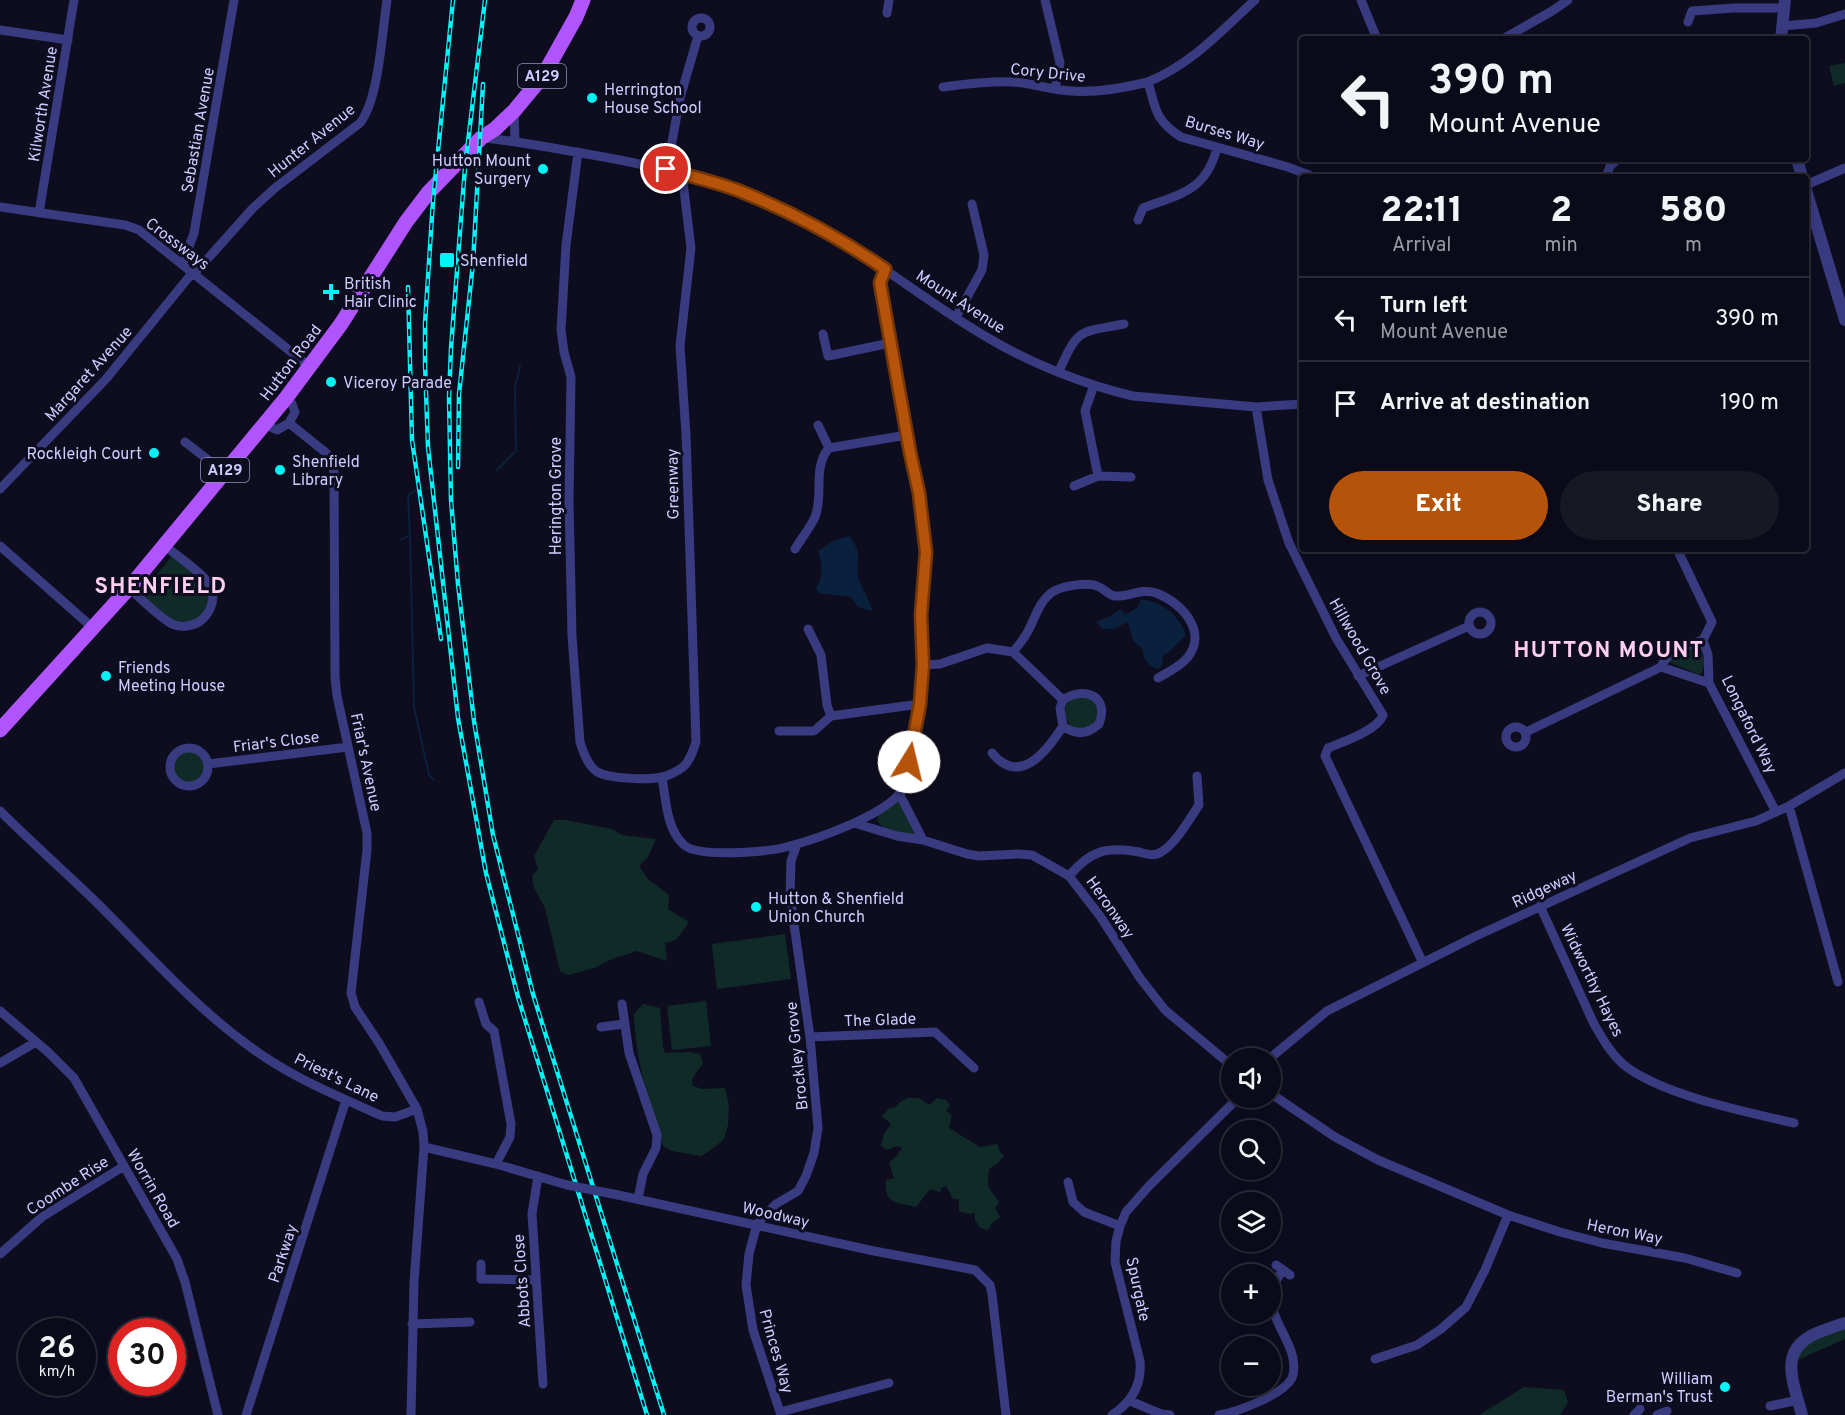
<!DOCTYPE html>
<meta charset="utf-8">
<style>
:root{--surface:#0a0a18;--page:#181825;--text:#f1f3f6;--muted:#999aa2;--line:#2a2b37;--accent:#b45309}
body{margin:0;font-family:Overpass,sans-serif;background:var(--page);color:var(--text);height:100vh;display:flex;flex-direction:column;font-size:22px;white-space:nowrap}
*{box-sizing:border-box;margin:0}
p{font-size:20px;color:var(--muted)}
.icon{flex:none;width:33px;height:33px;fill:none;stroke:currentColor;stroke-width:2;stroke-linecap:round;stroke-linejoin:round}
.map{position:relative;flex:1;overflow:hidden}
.side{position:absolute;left:1299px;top:174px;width:510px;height:378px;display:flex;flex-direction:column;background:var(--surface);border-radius:6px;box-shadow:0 3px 15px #0003,0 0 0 2px var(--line)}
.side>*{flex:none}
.top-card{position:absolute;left:1299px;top:36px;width:510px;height:126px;border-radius:6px;box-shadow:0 3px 15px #0003,0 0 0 2px var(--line);background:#0a0a18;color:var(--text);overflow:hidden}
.tools{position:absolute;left:1221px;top:1048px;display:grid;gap:12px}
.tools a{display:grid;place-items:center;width:60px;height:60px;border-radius:50%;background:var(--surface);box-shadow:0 3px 15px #0003,0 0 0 2px var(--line);font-size:30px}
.speed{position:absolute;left:18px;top:1318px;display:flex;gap:12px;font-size:30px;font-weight:700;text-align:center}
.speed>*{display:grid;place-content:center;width:78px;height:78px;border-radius:50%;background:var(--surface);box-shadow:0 3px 15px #0003,0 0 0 2px var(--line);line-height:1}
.speed small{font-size:15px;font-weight:400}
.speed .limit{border:9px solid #d22;background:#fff;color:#111}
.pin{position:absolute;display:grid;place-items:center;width:51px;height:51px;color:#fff;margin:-26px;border:3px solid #fff;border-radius:50%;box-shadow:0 2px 6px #0007}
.me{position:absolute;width:66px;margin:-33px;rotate:9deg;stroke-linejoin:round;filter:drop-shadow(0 0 4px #0008)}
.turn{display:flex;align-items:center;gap:21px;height:126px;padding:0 30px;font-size:27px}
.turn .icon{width:78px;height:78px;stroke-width:2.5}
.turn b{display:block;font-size:42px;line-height:51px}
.eta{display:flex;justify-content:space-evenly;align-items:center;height:102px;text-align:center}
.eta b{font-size:36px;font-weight:800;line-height:42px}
.primary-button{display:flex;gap:12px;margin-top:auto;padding:12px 30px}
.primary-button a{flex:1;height:69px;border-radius:36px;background:var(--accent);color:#fff;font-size:24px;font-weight:800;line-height:69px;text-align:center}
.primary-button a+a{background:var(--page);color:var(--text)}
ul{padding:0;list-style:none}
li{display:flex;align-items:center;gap:18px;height:84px;padding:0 30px;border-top:2px solid var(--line)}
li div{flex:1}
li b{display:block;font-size:22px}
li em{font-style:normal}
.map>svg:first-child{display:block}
</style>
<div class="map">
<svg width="1845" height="1415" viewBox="0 0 1845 1415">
<rect width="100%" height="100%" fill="#0e0d20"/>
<path fill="#102a27" d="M 1845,63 L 1845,83 L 1834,86 L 1829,66 Z
M 172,556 C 186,568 220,587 207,609 C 204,613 200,617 197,621 L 174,622 L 141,594 Z
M 1690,647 L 1700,650 C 1704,658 1706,666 1701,674 L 1698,674 L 1669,662 L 1670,659 Z
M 1089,697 L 1098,704 L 1098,720 C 1089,727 1082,731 1071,726 C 1065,719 1061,704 1073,699 C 1077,697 1084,698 1089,697 Z
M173 767a16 16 0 1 1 32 0a16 16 0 1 1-32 0Z
M 899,800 L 917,832 L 915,835 C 903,834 883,832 877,820 L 879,814 Z
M 554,820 L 565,820 L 612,829 L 622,835 L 656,839 L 648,857 L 639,866 L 648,879 L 669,895 L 668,909 L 689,922 L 676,940 L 665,943 L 667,961 L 637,951 L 612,959 L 594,968 L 568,975 L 560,971 L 545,908 L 534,888 L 532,875 L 538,870 L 534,856 Z
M 785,934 L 791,979 L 717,989 L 712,944 Z
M 706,1001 L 711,1046 L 672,1050 L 667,1006 Z
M 643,1004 L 660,1008 L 663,1047 L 665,1053 L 690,1052 L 700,1054 L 703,1063 L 692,1079 L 693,1086 L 702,1089 L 725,1088 L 729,1105 L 728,1125 L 724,1139 L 711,1150 L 701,1156 L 672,1151 L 663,1146 C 649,1102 635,1060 634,1014 Z
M 907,1098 L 918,1098 L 930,1105 L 937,1098 L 946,1100 L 950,1106 L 946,1111 L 952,1115 L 949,1128 L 980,1147 L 997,1144 L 1000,1152 L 1004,1156 L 997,1164 L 989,1169 C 988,1176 987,1184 990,1190 C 994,1195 997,1197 999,1203 L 995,1208 L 1000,1217 L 991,1224 L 988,1230 L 980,1228 L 975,1220 L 975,1213 L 968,1214 L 959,1211 L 959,1199 L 953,1199 L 946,1186 L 942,1187 L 940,1192 L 930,1189 L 916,1207 C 899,1202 883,1206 886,1180 L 894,1178 L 889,1162 L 896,1157 L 902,1148 L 896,1146 L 887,1150 L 881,1146 L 884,1134 L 891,1124 L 882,1116 L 890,1108 L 896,1107 L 899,1103 Z
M 1845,1323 L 1845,1339 L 1795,1361 L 1800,1342 Z
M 1524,1387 L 1564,1390 L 1568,1402 L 1560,1415 L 1479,1415 Z"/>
<path fill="#09213d" d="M 849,536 C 866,557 853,561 859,580 C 863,590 869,600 873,611 L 858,607 L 851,597 L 818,593 L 816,588 C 824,575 822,565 818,551 L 833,541 Z
M 1141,599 C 1163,603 1178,613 1186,635 L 1168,653 L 1162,656 L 1163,664 L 1158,669 L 1149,665 L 1144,657 L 1142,648 L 1133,641 L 1128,622 L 1113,629 L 1103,629 L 1096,622 L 1109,617 L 1120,609 L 1126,615 L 1138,607 Z"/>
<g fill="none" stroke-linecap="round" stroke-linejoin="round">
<path stroke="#09213d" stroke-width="2" d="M 497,470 L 516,451 L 515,388 L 520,366
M 410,535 L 414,707 L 429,775 L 434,780
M 401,540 L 410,535 L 408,496 L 415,490"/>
<path stroke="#383b7f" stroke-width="9" d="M 1045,0 L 1060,63 L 1055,89
M 1255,0 C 1220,32 1193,63 1148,82 C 1156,110 1155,120 1181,137 L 1288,167 L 1314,177
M 1361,0 L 1377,39
M 1692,11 L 1734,8 L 1784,8
M 887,13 L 889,0
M692 27a9 9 0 1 1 18 0a9 9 0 1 1-18 0Z
M 1688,22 L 1692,11
M 1782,26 L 1816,23 L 1845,14
M 0,30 L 68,40
M 1503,39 L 1552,11 L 1568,0
M 943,87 C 966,84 989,81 1012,82 C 1032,83 1051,90 1071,91 C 1097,93 1123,88 1148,82
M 514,111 L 515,141
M 483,138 C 518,141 552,148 587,154 C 669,168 749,189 823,230 C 881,263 932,306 990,339 C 1032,364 1086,385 1133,396 L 1256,407 L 1302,404
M 578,152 L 566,245 L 561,330 L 564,352 L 571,377 L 569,502 L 572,636 L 580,742 C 583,752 588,765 596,771 C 606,779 649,780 662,777 C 668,776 678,771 683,767 C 690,761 693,751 696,742 L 686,434 L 680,346 L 691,248 L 682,174
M 667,169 L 680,98 L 698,36
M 1606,177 L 1610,166 L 1618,159
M 1806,185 L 1845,168
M 0,207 L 125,225 L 139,230 L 310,367
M 39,213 L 74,0
M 1138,220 L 1143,208 C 1180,194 1206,191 1217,148
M 183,263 L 194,233 L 234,0
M 194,274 L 253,208 L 275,188 L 360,123 C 379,99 382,32 387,0
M 956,317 L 982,270 L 984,255 L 972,204
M 823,334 L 828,356 L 890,343
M 1059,371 C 1079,327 1078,333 1124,324
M 1094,385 L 1085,411 L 1098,476
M 1256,407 L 1268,480 L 1289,543 L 1336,638 L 1383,715 C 1378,730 1343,742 1328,748 L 1325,756 L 1423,963
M 289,423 L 325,452 L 330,457 L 334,472 L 335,677 L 337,696 L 367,833 L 367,850 L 351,993 L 355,1007 L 379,1043 L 417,1109
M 264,424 L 277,430 L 289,423 L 295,412 L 292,404 L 286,398
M 185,442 L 224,472
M 829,448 L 907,435
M 1074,486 L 1098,476 L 1131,477
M 0,489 L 106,379 L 193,272
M 0,546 L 93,628
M 795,549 C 801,539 810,528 815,517 C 824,494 812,468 829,448 L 818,425
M 1677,549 L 1712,622 L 1703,640 L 1708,655 L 1709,683 L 1776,812
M 129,588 C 140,598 160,618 172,624 C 180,628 192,626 199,622 C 212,613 218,594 207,581 C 197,569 177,556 164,545
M1469 623a11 11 0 1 1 22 0a11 11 0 1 1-22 0Z
M 808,629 L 821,655 L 827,705 L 831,716 L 920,704
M 1013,652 C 1018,646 1023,640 1027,633 C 1035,619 1039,600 1054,591 C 1064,586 1089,581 1099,587 C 1105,589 1108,595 1115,596 C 1129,597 1141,588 1156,593 C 1181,602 1208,631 1188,657 C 1180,667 1168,672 1158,678
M 923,665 L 940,664 L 987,648 L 1013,652 L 1063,700 L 1060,708 L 1063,726 C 1047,751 1020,787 992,753
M 1661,667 L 1709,683
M 1358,676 L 1469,626
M 1063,726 C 1075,735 1087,735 1099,724 C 1110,697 1085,685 1063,700
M1506 737a10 10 0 1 1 20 0a10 10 0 1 1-20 0Z
M 779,731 L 814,731 L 831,716
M 1526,732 L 1661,667 C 1668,650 1687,645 1703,640
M170 767a19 19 0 1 1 38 0a19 19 0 1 1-38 0Z
M 208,764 L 348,747
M 662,777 C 666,799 666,829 684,845 C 699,858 766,852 786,847 C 814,840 894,813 904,786 C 909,770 911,753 913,737 C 917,713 923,689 923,665 C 924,648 921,631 921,615 C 922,594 926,572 926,551 C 925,516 916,482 909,448 C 899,393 889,338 880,283 L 885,269
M 900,795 L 923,840
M 1789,806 L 1838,982
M 0,811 C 30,841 62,869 93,899 C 144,949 191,1004 249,1046 C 290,1077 336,1095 382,1116 L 395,1117 L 417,1109 L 423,1132 L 424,1147 L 414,1282 L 411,1415
M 854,823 L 897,836 L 923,840 L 967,854 L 979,856 L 1018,854 L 1032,855 L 1069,876 L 1100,916 L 1140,978 L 1165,1010 L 1232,1066
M 1069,876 C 1090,851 1106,846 1139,852 C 1146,854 1154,857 1161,852 C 1175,845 1190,818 1199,805 L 1197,776
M 1540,906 L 1594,1024 C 1602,1038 1611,1054 1624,1065 C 1662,1095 1746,1112 1794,1123
M 479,1002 L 486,1024 L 494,1031 L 511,1124 L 510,1137 L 496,1164
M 622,1004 L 629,1053 L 657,1135 L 656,1148 L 643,1174 L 638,1199
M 0,1011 L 48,1052 L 74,1078 L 177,1259 L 185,1282 L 218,1415
M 601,1027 L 624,1024
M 810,1037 L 935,1032 L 974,1068
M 1269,1059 L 1327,1011 L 1474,937 L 1690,838 L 1756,821 L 1789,806 L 1845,773
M 0,1063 L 36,1042
M 1270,1093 L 1335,1137 L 1378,1160 L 1508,1215 L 1560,1232 L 1602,1243 L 1685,1258 L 1737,1273
M 424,1147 L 496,1164 L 567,1185
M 538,1176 L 532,1214 L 543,1384
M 1068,1182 L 1073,1202 L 1084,1212 L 1120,1226
M 618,1195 L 874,1251 L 975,1270 L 990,1285 L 992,1294 L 1006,1415
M 0,1254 L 42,1217 L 124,1166
M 481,1264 L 481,1279 L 536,1280
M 1276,1265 L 1290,1275
M 412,1324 L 470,1322
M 1375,1359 L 1417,1345 L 1441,1329 L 1466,1307 L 1485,1270 L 1508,1215
M 1130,1401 L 1161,1414 L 1170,1415
M 1770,1406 L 1798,1400
M 780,1412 L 889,1383
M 246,1415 L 346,1100
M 781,1415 L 753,1330 L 746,1285 L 749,1254 L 757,1224 L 776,1204 L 798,1191 L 806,1176 L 814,1153 L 818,1128 L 810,1037 L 790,896 L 791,861 L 797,844
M 1112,1415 C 1132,1402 1142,1385 1140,1361 L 1115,1262 L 1116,1241 L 1120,1226 L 1126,1212 L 1149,1186 L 1238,1098
M 1219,1415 C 1237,1412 1283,1395 1292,1378 C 1295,1371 1294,1359 1291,1351 C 1285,1334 1270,1313 1271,1295 C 1272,1285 1278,1277 1283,1270
M 1634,1415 L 1640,1409
M 1657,1415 L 1667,1411"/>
<path stroke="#383b7f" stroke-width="12" d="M 1781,39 L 1785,0
M 1797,159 L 1802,177
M 1806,190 L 1845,320
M 1802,1415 C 1792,1378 1777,1347 1822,1331 C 1830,1328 1837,1325 1845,1323"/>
<path stroke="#b054fe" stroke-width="15" d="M 0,730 L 129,588 L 286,398 L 341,324 L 406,222 L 428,193 L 481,138 L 495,129 L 514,111 L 543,76 L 576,17 L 583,0"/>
<g stroke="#01f3f6" stroke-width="4.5">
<path id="rail" d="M 453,0 L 433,201 L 425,323 L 425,364 L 428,447 L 458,718 L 486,873 L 518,997 L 647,1415
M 485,0 L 465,167 L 451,348 L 449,398 L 451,500 L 458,584 L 474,721 L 493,835 L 533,994 L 664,1415
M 408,287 L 412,440 L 441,639
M 458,467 L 459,394 L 473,263 L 483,84"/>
</g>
<use href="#rail" stroke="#0e0d20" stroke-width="2" stroke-dasharray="7" stroke-linecap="butt"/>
<path stroke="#383b7f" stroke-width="9" d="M 567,1185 L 618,1195"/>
</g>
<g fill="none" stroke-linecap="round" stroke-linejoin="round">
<g stroke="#753606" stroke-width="15">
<path id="route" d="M 666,169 C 691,177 717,182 742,192 C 792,212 840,238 885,269 L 880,283 L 910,452 L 919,493 L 926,552 L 921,615 L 923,665 L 920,704 L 909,762"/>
</g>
<use href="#route" stroke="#b45309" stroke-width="10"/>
</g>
<g fill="#01f3f6" stroke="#0e0d20" stroke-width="2">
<circle cx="592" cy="98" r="6"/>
<circle cx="543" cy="169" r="6"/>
<rect x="439" y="252" width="16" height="16" rx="3"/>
<path d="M328 283h6v6h6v6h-6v6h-6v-6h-6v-6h6z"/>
<circle cx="331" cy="382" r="6"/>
<circle cx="154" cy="453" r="6"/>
<circle cx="280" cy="470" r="6"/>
<circle cx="106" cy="676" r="6"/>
<circle cx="756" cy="907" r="6"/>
<circle cx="1725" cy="1387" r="6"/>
</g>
<g text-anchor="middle" stroke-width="6" stroke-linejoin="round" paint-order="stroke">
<g fill="#0e0d20" stroke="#9493bc" stroke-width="1.5">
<rect x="518" y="64" width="48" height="24" rx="4.5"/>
<rect x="201" y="458" width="48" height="24" rx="4.5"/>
</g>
<g font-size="15" font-weight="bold" fill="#ceccff">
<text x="542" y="81">A129</text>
<text x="225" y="475">A129</text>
</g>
<g font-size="16" fill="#ceccff" stroke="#0e0d20">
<text transform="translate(1048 72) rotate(6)" y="6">Cory Drive</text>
<text transform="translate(42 104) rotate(-81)" y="6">Kilworth Avenue</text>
<text transform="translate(197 130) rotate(-80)" y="6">Sebastian Avenue</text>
<text transform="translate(1225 132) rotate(17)" y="6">Burses Way</text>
<text transform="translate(311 140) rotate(-39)" y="6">Hunter Avenue</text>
<text transform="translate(178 243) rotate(37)" y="6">Crossways</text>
<text transform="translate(961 301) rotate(33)" y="6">Mount Avenue</text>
<text transform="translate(290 362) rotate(-53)" y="6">Hutton Road</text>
<text transform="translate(88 373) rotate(-48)" y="6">Margaret Avenue</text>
<text transform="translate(672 484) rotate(-91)" y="6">Greenway</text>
<text transform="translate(555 496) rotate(-90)" y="6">Herington Grove</text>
<text transform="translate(1361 646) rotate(60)" y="6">Hillwood Grove</text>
<text transform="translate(1750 724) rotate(64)" y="6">Longaford Way</text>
<text transform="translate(276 741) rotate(-7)" y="6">Friar's Close</text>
<text transform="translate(367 762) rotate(78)" y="6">Friar's Avenue</text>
<text transform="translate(1544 888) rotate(-25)" y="6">Ridgeway</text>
<text transform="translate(1111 907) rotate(55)" y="6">Heronway</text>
<text transform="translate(1593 980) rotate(64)" y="6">Widworthy Hayes</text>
<text transform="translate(880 1019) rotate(-2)" y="6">The Glade</text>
<text transform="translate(796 1056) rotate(-96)" y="6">Brockley Grove</text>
<text transform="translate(337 1077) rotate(26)" y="6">Priest's Lane</text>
<text transform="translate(67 1185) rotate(-33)" y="6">Coombe Rise</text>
<text transform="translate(154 1188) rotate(60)" y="6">Worrin Road</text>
<text transform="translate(776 1214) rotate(13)" y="6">Woodway</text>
<text transform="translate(1625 1231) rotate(11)" y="6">Heron Way</text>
<text transform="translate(282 1253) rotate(-72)" y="6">Parkway</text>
<text transform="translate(521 1281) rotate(-94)" y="6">Abbots Close</text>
<text transform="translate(1139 1289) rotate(78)" y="6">Spurgate</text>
<text transform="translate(777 1351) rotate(74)" y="6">Princes Way</text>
</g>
<g font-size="16" fill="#ceccff" stroke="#0e0d20" text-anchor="start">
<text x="604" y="95">Herrington<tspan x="604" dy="18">House School</tspan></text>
<text x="531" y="166" text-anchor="end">Hutton Mount<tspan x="531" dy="18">Surgery</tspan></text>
<text x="460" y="266">Shenfield</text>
<text x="344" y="289">British<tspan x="344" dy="18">Hair Clinic</tspan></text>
<text x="343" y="388">Viceroy Parade</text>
<text x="142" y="459" text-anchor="end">Rockleigh Court</text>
<text x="292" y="467">Shenfield<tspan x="292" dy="18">Library</tspan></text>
<text x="118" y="673">Friends<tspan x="118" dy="18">Meeting House</tspan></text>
<text x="768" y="904">Hutton &amp; Shenfield<tspan x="768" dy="18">Union Church</tspan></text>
<text x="1713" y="1384" text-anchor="end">William<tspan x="1713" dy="18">Berman's Trust</tspan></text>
</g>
<g font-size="22" font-weight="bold" letter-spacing="1.5" fill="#ffcef1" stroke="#0e0d20">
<text x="161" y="593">SHENFIELD</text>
<text x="1609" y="657">HUTTON MOUNT</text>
</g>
</g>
</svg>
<div class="tools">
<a><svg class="icon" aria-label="sound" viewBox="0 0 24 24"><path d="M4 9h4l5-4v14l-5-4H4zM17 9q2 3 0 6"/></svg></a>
<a><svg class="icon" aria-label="search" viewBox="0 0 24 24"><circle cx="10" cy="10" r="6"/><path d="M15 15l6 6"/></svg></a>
<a><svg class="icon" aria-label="layers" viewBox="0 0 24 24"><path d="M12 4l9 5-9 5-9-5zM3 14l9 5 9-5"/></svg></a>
<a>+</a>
<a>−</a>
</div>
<div class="speed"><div>26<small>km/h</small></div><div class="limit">30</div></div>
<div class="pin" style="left:666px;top:169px;background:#d93025"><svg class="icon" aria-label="arrive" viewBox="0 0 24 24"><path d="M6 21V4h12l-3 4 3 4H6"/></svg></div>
<svg class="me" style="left:909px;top:762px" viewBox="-20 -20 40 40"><circle r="19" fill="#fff"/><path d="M0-13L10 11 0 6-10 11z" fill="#b45309"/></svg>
<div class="top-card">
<div class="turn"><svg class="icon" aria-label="left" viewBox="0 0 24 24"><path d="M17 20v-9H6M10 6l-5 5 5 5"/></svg><div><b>390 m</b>Mount Avenue</div></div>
</div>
<section class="side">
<div class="eta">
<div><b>22:11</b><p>Arrival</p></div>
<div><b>2</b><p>min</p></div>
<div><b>580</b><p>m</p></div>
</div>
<ul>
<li><svg class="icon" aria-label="left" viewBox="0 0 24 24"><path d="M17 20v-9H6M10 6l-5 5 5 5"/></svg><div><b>Turn left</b><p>Mount Avenue</p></div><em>390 m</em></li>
<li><svg class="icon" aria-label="arrive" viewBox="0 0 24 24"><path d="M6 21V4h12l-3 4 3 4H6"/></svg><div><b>Arrive at destination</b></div><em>190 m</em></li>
</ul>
<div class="primary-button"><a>Exit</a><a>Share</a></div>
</section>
</div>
